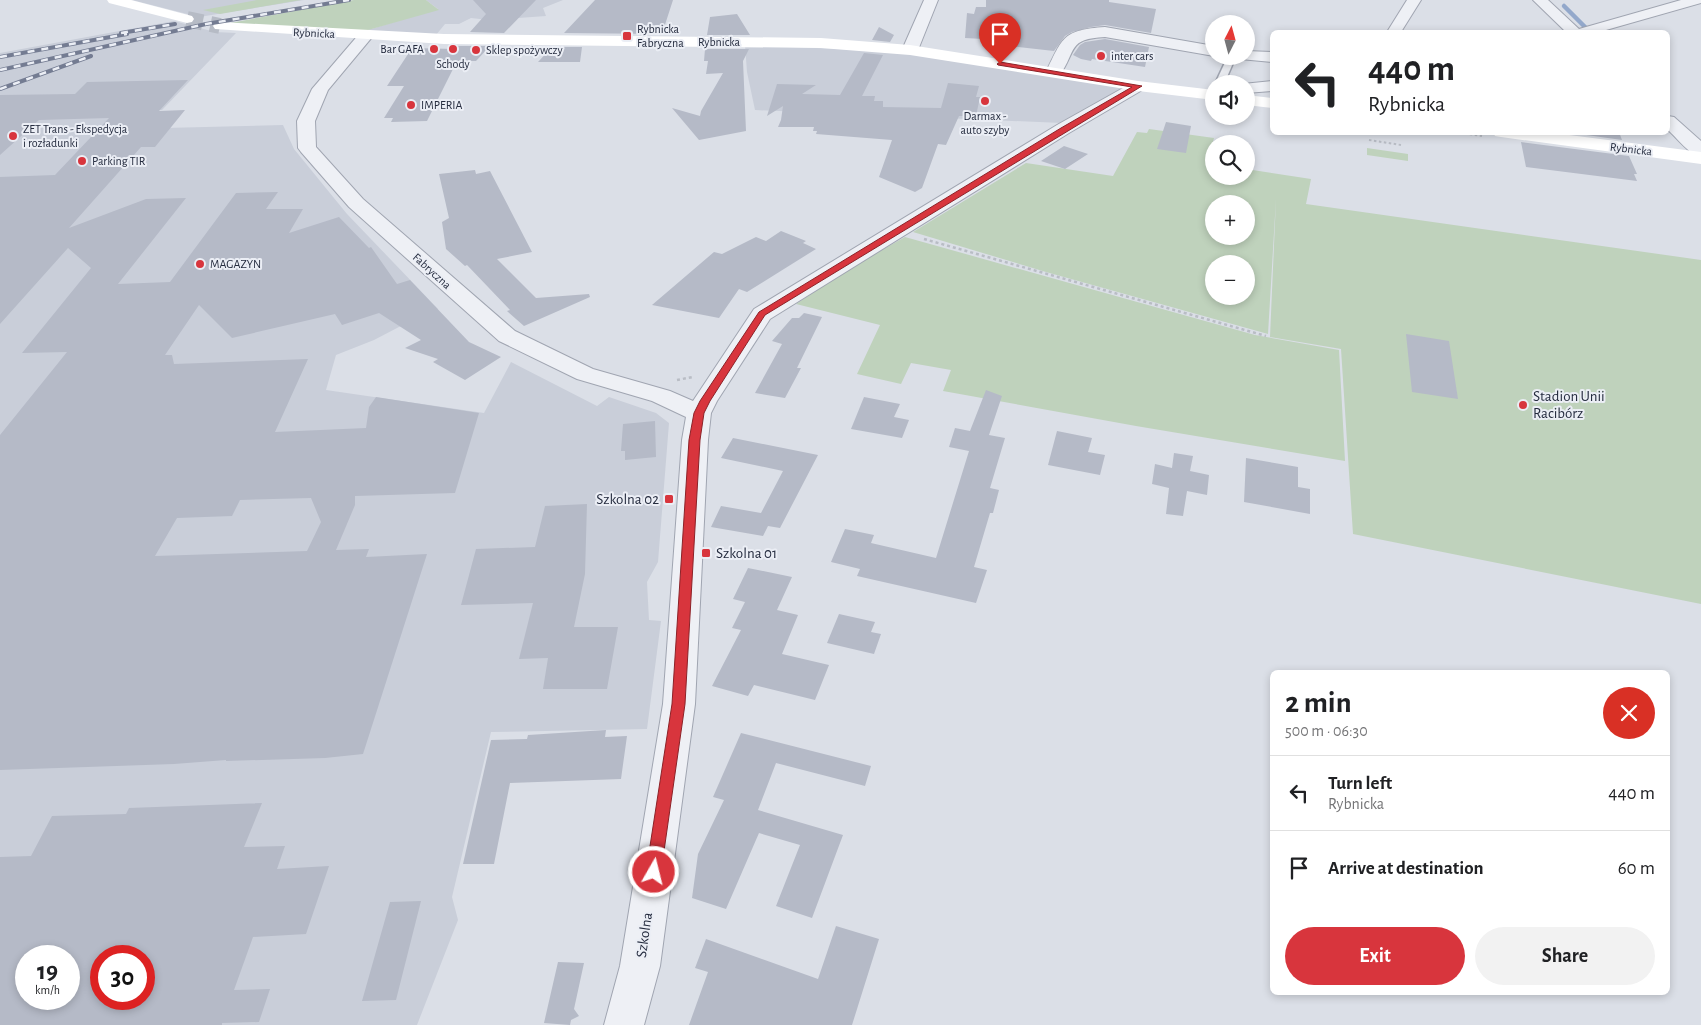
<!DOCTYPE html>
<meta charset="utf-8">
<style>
:root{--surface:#fff;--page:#f2f2f2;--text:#202124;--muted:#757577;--line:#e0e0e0;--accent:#d8353d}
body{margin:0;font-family:"Alegreya Sans",sans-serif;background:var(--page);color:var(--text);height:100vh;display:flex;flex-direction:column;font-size:19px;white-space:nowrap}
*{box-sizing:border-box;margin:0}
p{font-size:16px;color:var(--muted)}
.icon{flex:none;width:28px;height:28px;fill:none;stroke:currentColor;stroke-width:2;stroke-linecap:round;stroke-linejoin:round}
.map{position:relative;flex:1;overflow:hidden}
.side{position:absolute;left:1270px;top:670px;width:400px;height:325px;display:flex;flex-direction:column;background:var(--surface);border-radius:8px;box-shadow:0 2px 8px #0003}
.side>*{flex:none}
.banner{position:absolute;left:1270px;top:30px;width:400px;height:105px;border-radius:8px;box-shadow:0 2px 8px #0003;background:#fff;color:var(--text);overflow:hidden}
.needle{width:32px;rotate:6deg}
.buttons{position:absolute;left:1205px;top:15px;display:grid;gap:10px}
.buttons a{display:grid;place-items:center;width:50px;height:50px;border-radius:50%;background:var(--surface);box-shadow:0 2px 8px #0003;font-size:25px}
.speed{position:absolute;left:15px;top:945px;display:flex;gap:10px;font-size:25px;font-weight:700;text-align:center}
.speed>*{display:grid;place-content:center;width:65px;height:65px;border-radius:50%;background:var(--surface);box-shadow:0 2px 8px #0003;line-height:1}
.speed small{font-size:12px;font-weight:400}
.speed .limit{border:8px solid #d22;background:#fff;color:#111}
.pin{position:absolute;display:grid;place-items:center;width:42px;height:42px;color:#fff;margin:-51px -21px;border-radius:50% 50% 50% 0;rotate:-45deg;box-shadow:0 0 5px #0007}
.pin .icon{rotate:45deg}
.me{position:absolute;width:55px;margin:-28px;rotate:8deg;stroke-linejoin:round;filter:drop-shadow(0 0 4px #0008)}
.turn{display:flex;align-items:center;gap:18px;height:105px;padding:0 15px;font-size:22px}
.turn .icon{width:65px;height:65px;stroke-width:2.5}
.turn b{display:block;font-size:35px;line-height:42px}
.round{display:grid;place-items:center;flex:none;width:52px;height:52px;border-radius:26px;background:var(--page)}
.head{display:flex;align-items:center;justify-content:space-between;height:85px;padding:0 15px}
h1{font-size:30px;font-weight:600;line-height:38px}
.primary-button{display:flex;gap:10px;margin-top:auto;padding:10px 15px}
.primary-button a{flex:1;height:58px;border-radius:30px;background:var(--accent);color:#fff;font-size:20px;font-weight:600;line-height:58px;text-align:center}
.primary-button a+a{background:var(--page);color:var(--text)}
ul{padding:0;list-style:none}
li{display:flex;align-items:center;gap:15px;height:75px;padding:0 15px;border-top:1px solid var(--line)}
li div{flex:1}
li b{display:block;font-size:19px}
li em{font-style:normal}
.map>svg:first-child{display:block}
</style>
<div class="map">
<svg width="1701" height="1025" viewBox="0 0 1701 1025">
<rect width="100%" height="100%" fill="#dbdfe7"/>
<path fill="#c9ced9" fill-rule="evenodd" d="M 132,0 L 304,0 L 199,17 Z
M 426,0 L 563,0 L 543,8 L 546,16 L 489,20 L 471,18 L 459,24 L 445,24 L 436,35 L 361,32 L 438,9 Z
M 174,21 L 215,32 L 236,33 L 162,110 L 140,111 L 124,129 L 283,125 L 294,149 L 347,214 L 438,309 L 420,316 L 374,340 L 336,355 L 326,390 L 484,413 L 511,362 L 597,406 L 609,397 L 656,413 L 669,423 L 658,562 L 647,582 L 649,620 L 661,621 L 647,729 L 491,732 L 452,897 L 458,920 L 417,1025 L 0,1025 L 0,53 ZM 26,956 L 69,956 L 69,999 L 26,999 ZM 101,956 L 144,956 L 144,999 L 101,999 Z
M 745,45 L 910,52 L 1127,87 L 1062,123 L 755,110 L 747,72 Z"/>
<path fill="#bfd2bc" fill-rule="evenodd" d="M 257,0 L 301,0 L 220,14 L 203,10 Z
M 354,0 L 426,0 L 439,10 L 361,32 L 225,24 Z
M 1149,129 L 1214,138 L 1207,162 L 1214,164 L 1214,176 L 1246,176 L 1246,169 L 1311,179 L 1306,204 L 1701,260 L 1701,604 L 1353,534 L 1341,349 L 1270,337 L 1276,199 L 1268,334 L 1046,272 L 913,232 L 1026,163 L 1113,176 L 1137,132 L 1147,133 ZM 1214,204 L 1246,204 L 1246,236 L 1214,236 ZM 1214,264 L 1246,264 L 1246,296 L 1214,296 Z
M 1367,148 L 1408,154 L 1408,161 L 1367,155 Z
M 905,237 L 1255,335 L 1339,350 L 1345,461 L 1136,426 L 943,391 L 951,370 L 911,363 L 901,384 L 857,374 L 880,325 L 796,304 L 850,268 Z"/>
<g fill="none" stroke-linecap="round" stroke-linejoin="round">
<path stroke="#93a8cb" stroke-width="4.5" d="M 1564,6 L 1586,28"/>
</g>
<path fill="#b5bac7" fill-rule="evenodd" d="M 473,0 L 536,0 L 504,33 L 470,32 L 486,14 Z
M 595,0 L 673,0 L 662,34 L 564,33 Z
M 986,0 L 1109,0 L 1109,2 L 1156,9 L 1151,33 L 1105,25 L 1091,27 L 1072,32 L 1065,36 L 1054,51 L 999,45 L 1001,40 L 965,38 L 967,13 L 974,14 L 976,7 L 986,7 Z
M 737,14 L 750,35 L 707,35 L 710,17 Z
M 879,27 L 894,35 L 890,42 L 872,40 Z
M 1105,39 L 1149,47 L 1145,67 L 1092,59 L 1091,61 L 1081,59 L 1073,55 L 1080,45 L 1085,42 Z
M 458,46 L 490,46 L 476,61 L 457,61 L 427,121 L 391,122 L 393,118 L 384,118 L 404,86 L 387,86 L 412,48 L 455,49 Z
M 552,47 L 582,47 L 580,62 L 538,62 Z
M 705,49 L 749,49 L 743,61 L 746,131 L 699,140 L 672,108 L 700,116 L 701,111 L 723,73 L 706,74 L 708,61 L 704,61 Z
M 864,53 L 883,55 L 862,96 L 875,96 L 874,101 L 883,101 L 883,107 L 941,108 L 948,83 L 979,86 L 976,97 L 980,97 L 976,116 L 959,116 L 946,145 L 938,144 L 922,188 L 915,192 L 879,177 L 892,140 L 816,134 L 817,131 L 813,131 L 814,127 L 778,127 L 781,120 L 783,106 L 767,116 L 777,84 L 816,85 L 802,94 L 840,95 Z
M 188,80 L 159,111 L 185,110 L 155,147 L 141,147 L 69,228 L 146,199 L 186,198 L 118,284 L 170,282 L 236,193 L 278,192 L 266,209 L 303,209 L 289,233 L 339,217 L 369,248 L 371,247 L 397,284 L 410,280 L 469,342 L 501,357 L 465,380 L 433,362 L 438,359 L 405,348 L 421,340 L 379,313 L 342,325 L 335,314 L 232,338 L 199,305 L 165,355 L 172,355 L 174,364 L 308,359 L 275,432 L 366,428 L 369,407 L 376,397 L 479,413 L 455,493 L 355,496 L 355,505 L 336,550 L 369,549 L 366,557 L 427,554 L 363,754 L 325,758 L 226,761 L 226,760 L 174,764 L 0,770 L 0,435 L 67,352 L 22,353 L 91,268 L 68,248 L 0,324 L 0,177 L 55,175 L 109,118 L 39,120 L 0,155 L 0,95 L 75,94 L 87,82 ZM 311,498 L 321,522 L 307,551 L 155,556 L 177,518 L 232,516 L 240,500 Z
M 1166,122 L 1191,126 L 1186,153 L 1157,149 Z
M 1565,132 L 1619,132 L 1622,140 Z
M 1521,142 L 1629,156 L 1637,174 L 1634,174 L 1637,181 L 1526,167 Z
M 1064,146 L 1088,154 L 1065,169 L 1041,161 Z
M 475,170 L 476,174 L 490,171 L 532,252 L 497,259 L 536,298 L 589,294 L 590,297 L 524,326 L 507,311 L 510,310 L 467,265 L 465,266 L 446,249 L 442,222 L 449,218 L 439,174 Z
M 781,231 L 806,241 L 803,243 L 816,249 L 747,292 L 739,289 L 719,318 L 652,305 L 714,252 L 722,254 L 756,237 L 766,241 Z
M 804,313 L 822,317 L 797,368 L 801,368 L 785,398 L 755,393 L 782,344 L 772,341 L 792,318 L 799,318 Z
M 1406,334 L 1449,341 L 1458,399 L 1412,392 Z
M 986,390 L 1002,396 L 989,435 L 1005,438 L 990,488 L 999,490 L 993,513 L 990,513 L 974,567 L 987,570 L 976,603 L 857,576 L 860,569 L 831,562 L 845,529 L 874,535 L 871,543 L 936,558 L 969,451 L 949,447 L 955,428 L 970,431 Z
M 864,397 L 900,404 L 894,417 L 909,420 L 902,438 L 851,429 Z
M 655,421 L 656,457 L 625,460 L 625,451 L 621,451 L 623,424 Z
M 1057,431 L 1092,438 L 1088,452 L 1105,455 L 1100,475 L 1048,465 Z
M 733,438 L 818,455 L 780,528 L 768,526 L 763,536 L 711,527 L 721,506 L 761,513 L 783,471 L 721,458 Z
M 1174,453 L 1193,456 L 1190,471 L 1209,475 L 1207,495 L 1187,491 L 1183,516 L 1166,514 L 1169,488 L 1152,484 L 1155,464 L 1172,468 Z
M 1246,458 L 1298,467 L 1298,487 L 1310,489 L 1310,514 L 1244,502 Z
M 587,504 L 585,574 L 574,627 L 618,627 L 607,689 L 543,689 L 548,658 L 519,659 L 533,603 L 461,605 L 476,549 L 535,547 L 545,506 Z
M 748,568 L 792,577 L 777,610 L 798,615 L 782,654 L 829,665 L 815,700 L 754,685 L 748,696 L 712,686 L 741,630 L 732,628 L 745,602 L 733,599 Z
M 839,614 L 875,622 L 871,632 L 881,634 L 874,654 L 827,643 Z
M 606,730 L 605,737 L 627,736 L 621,779 L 510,783 L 494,864 L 463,864 L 491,740 L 527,739 L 528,735 Z
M 741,733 L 871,766 L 865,786 L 776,763 L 758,810 L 843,835 L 812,918 L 776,906 L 800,845 L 759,833 L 726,909 L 692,898 L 698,854 L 724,800 L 713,797 Z
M 262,803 L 244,847 L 285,846 L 277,869 L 329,866 L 306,934 L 253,937 L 234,990 L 270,989 L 259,1022 L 222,1023 L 222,1025 L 0,1025 L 0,857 L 31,856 L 52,816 L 126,814 L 129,808 ZM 26,956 L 69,956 L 69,999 L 26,999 ZM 101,956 L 144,956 L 144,999 L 101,999 Z
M 421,901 L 396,1000 L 362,1001 L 390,902 Z
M 836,926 L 879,939 L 852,1025 L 689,1025 L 708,972 L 695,968 L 706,939 L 818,979 Z
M 558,962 L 584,963 L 574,1009 L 579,1016 L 571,1020 L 570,1025 L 544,1023 Z"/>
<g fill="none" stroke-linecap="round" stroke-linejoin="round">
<path stroke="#b6bbc5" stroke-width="16" stroke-dasharray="16 8" stroke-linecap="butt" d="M 187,19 L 220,26"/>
<g stroke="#a0a5b1" stroke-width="3">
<path id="lane" d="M 1228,56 L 1236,56 L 1224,84 L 1215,84 Z"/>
</g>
<g stroke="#a0a5b1" stroke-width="2">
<path id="street" d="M 924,0 L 938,0 L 918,50 L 915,53 L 905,53 L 902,50 Z
M 1407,0 L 1421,0 L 1401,32 L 1387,32 Z
M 1533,0 L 1548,0 L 1579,29 L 1681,0 L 1701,0 L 1701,3 L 1599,32 L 1566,32 Z
M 1105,27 L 1214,46 L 1214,56 L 1105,37 C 1067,39 1077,50 1060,75 L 1048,75 L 1046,72 C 1063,37 1063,30 1105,27 Z
M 365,31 L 370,33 L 373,36 L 328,90 L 315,121 L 316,147 L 363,199 L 515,331 L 593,369 L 670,391 L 693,401 L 754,309 L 1057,125 L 1132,83 L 1144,83 L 1146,86 L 1144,89 L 1069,133 L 770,319 L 717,401 L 711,413 L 708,440 L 695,704 L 660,966 L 644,1025 L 604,1025 L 620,966 L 663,704 L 682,440 L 686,417 L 652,401 L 577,379 L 499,341 L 349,207 L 301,152 L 298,148 L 297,121 L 312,89 L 360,33 Z
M 1246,51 L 1272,52 L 1272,62 L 1240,59 L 1238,56 L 1246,56 Z
M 1272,81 L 1272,91 L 1246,93 L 1246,84 L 1243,84 Z
M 1668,116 L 1674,117 L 1701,141 L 1701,158 C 1691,156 1676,137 1668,130 Z"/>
</g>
<path stroke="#b9bdc5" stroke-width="2" stroke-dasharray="2.5 2.5" stroke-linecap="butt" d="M 1455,132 L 1482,136
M 1369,140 L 1401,145"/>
<path stroke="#b9bdc5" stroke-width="2.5" stroke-dasharray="3 3" stroke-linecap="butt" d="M 924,239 L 1266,336
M 677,380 L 693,377"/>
<use href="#lane" fill="#eef0f5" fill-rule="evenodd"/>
<use href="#street" fill="#eef0f5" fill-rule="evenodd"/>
<path fill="#fff" fill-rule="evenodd" d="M 107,0 L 131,0 L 192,16 L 194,19 L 192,22 L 187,23 L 109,3 Z
M 220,22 L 444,34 L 821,38 L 910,45 L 1138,81 L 1214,90 L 1214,100 L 1138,91 L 910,55 L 821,48 L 444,44 L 215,29 L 213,26 L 215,23 Z
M 1246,95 L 1272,98 L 1272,108 L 1246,105 Z
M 1493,132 L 1546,132 L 1701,152 L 1701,164 L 1501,137 L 1495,136 Z"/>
<g stroke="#747c92" stroke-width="4">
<path id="rail" d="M 121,33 L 175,24
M 0,57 L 127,34
M 0,70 L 206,24 L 349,0
M 0,89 L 91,56"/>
</g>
<use href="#rail" stroke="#ebeef5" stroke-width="2.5" stroke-dasharray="7" stroke-linecap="butt"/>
</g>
<path fill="#d8353d" stroke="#8c2228" d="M 1000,62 L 1142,86 L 765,315 L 710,401 L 704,413 L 700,440 L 685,704 L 661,872 L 659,877 L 654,879 L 648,877 L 646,872 L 672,704 L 689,440 L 694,413 L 700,401 L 759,312 L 1061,128 L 1132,87 L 998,65 L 997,64 Z"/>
<g fill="#d8353d" stroke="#ebeef5" stroke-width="2">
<rect x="622" y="31" width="10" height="10" rx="2.5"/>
<circle cx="434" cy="49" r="5"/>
<circle cx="453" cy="49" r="5"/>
<circle cx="476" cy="50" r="5"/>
<circle cx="1101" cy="56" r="5"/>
<circle cx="985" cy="101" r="5"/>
<circle cx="411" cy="105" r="5"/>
<circle cx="13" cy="136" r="5"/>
<circle cx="82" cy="161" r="5"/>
<circle cx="200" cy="264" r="5"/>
<circle cx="1523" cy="405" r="5"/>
<rect x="664" y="494" width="10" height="10" rx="2.5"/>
<rect x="701" y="548" width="10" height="10" rx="2.5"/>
</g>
<g text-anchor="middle" stroke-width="4" stroke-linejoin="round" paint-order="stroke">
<g font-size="12" fill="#242b3e" stroke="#ebeef5" text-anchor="start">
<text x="637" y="33">Rybnicka<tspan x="637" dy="14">Fabryczna</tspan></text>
<text x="424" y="53" text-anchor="end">Bar GAFA</text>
<text x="486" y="54">Sklep spożywczy</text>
<text x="1111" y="60">inter cars</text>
<text x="453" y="68" text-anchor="middle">Schody</text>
<text x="421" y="109">IMPERIA</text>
<text x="985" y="120" text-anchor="middle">Darmax -<tspan x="985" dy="14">auto szyby</tspan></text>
<text x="23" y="133">ZET Trans - Ekspedycja<tspan x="23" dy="14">i rozładunki</tspan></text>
<text x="92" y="165">Parking TIR</text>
<text x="210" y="268">MAGAZYN</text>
</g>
<g font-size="12" fill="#242b3e" stroke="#ebeef5">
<text transform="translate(314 33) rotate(3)" y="4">Rybnicka</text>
<text x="719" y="46">Rybnicka</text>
<text transform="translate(1631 149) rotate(7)" y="4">Rybnicka</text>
<text transform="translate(432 271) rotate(42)" y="4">Fabryczna</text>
</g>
<g font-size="15" fill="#242b3e" stroke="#ebeef5" text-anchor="start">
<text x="1533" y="401">Stadion Unii<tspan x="1533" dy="17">Racibórz</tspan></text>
<text x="659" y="504" text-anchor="end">Szkolna 02</text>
<text x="716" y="558">Szkolna 01</text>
</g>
<g font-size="15" fill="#242b3e" stroke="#ebeef5">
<text transform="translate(644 935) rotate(-82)" y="5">Szkolna</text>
</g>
</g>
</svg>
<div class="buttons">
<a><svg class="needle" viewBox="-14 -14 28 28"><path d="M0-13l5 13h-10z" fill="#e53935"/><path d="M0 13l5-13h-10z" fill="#757577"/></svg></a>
<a><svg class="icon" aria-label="sound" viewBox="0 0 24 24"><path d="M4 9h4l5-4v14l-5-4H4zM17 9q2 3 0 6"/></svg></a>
<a><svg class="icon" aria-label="search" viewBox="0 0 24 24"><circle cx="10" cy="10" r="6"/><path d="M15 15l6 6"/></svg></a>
<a>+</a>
<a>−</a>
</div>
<div class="speed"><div>19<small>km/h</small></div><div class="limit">30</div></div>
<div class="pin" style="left:1000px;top:64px;background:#d93025"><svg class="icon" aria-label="arrive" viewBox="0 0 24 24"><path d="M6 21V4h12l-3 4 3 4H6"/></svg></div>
<svg class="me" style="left:654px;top:872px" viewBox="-20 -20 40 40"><circle r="17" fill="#d8353d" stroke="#fff" stroke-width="3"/><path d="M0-11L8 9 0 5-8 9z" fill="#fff"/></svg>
<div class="banner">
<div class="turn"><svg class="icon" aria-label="left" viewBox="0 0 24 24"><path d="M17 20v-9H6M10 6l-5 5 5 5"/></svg><div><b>440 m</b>Rybnicka</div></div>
</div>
<section class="side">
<div class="head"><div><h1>2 min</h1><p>500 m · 06:30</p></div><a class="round" style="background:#d93025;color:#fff"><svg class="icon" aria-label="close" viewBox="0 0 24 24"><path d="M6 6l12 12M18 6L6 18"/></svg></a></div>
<ul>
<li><svg class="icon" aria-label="left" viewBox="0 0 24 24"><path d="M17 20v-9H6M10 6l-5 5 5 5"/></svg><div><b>Turn left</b><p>Rybnicka</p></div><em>440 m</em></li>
<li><svg class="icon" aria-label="arrive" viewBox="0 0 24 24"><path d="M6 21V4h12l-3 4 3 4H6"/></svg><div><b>Arrive at destination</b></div><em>60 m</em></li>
</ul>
<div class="primary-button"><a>Exit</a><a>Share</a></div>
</section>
</div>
